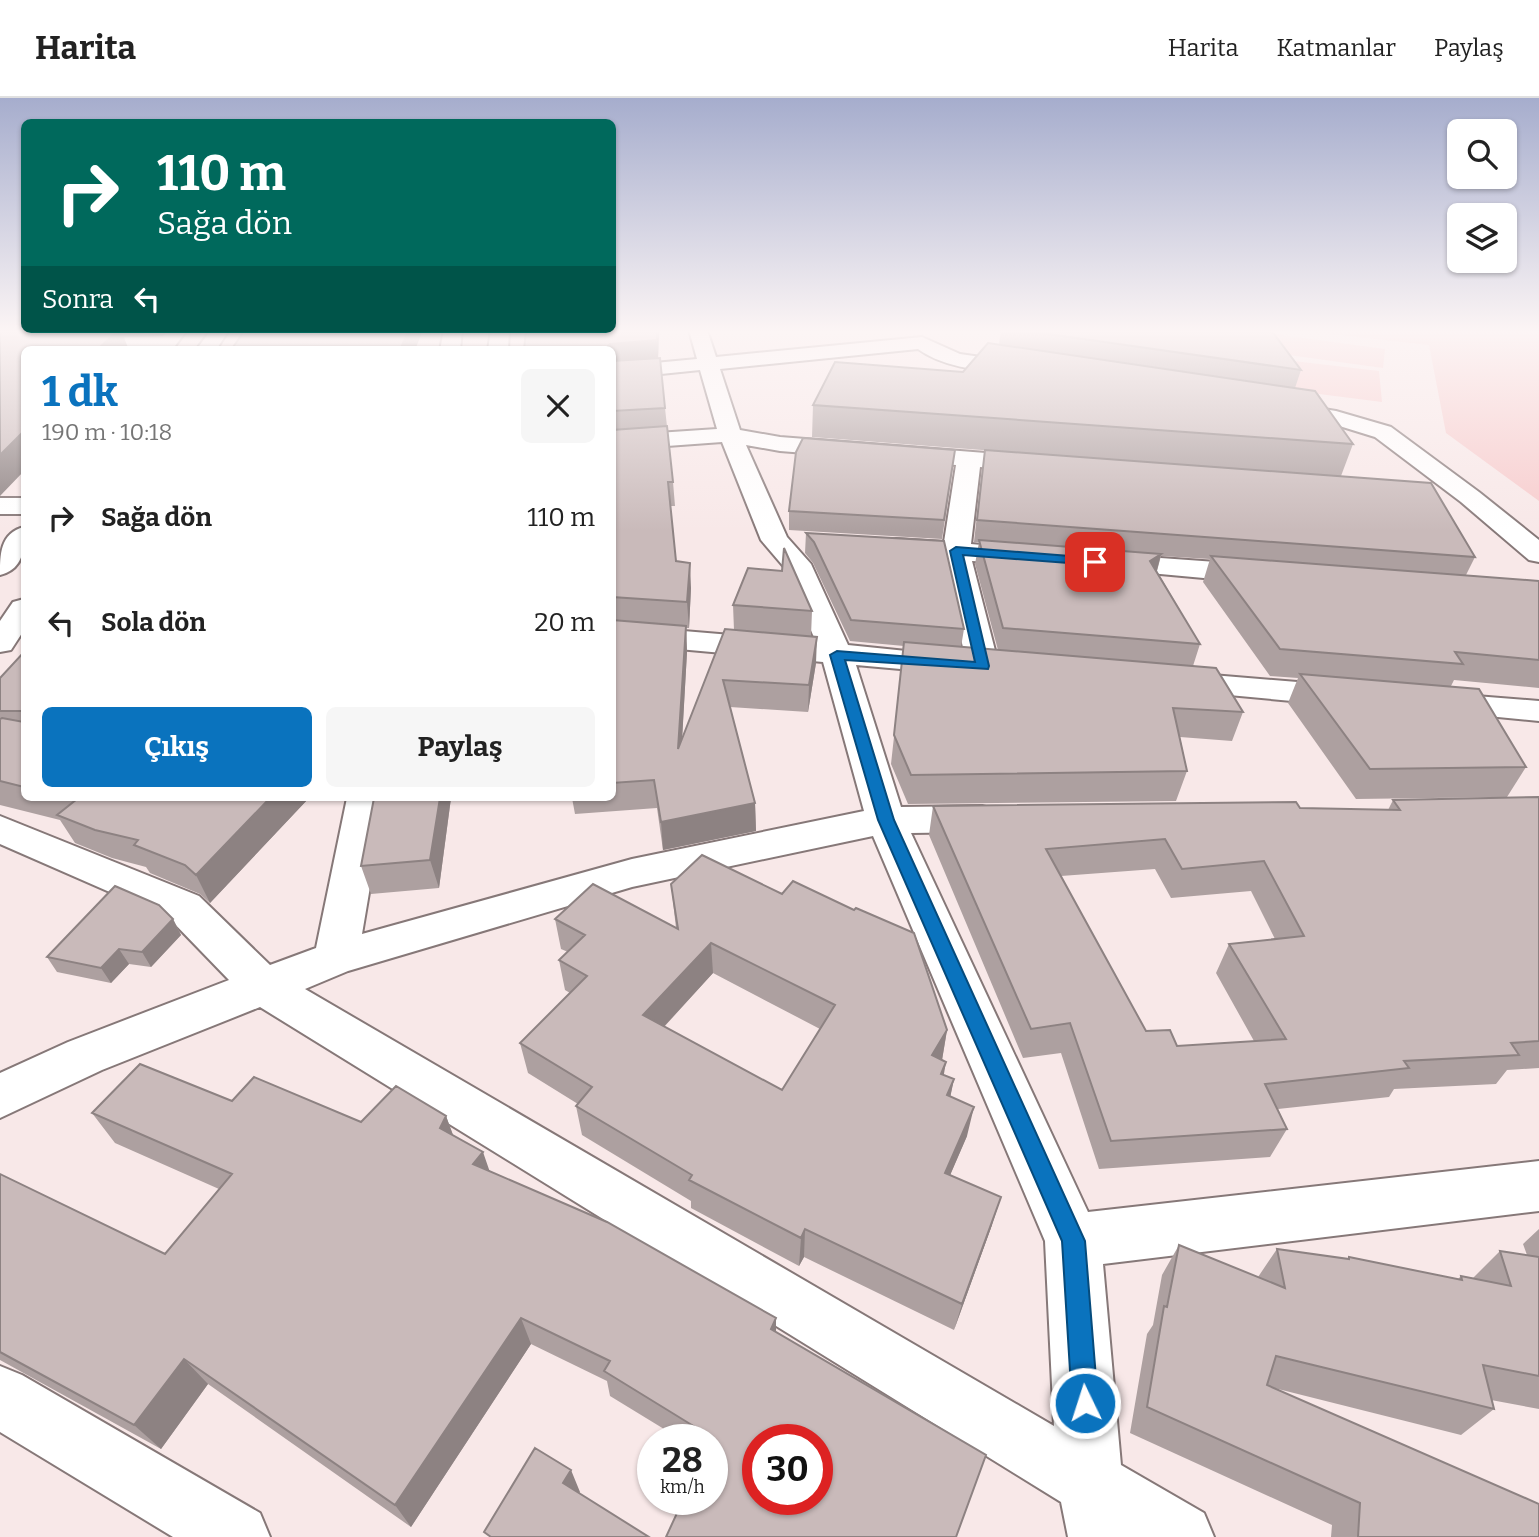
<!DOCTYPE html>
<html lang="tr">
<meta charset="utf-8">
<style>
:root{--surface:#fff;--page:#f6f6f6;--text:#222;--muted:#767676;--line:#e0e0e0;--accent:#0a73be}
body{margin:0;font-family:Bitter,serif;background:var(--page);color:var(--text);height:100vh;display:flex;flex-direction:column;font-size:26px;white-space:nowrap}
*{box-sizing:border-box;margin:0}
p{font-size:23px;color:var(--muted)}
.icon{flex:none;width:38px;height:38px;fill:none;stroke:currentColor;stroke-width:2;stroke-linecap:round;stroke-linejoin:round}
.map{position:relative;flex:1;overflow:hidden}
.sheet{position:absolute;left:21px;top:248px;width:595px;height:455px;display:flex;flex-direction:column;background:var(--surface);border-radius:10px;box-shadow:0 2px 5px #0004}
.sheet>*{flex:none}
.banner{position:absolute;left:21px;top:21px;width:595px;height:214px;border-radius:10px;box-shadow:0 2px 5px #0004;background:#00695c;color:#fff;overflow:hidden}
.controls{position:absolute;left:1447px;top:21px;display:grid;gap:14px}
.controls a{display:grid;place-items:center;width:70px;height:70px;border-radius:10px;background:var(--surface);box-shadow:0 2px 5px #0004;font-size:35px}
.speed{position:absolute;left:637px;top:1326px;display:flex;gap:14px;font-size:35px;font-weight:700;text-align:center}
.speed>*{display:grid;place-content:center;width:91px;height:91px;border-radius:50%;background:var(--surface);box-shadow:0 2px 5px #0004;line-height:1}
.speed small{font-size:18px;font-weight:400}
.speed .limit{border:10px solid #d22;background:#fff;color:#111}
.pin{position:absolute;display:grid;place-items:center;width:60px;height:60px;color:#fff;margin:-30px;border-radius:14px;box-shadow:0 4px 10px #0006}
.me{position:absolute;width:77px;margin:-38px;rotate:356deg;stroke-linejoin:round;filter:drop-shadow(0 0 5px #0008)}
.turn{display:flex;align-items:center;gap:24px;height:147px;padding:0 21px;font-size:32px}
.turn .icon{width:91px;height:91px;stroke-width:2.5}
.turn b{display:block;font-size:49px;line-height:60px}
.then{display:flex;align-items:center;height:66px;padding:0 21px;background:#0003;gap:14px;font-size:26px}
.round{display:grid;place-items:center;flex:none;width:74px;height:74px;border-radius:10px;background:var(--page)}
.overview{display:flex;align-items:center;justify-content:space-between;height:119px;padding:0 21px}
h1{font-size:42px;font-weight:700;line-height:52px;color:var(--accent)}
.cta{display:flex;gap:14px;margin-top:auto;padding:14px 21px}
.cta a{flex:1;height:80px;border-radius:10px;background:var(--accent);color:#fff;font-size:28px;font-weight:700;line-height:80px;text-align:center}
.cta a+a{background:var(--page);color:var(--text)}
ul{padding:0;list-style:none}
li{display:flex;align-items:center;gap:21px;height:105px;padding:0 21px}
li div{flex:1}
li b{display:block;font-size:26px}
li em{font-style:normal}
header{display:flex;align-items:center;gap:42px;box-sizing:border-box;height:98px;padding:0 35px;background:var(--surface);border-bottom:2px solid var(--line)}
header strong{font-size:33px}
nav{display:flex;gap:38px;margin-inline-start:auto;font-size:24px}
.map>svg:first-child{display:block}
</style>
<header>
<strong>Harita</strong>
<nav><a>Harita</a><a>Katmanlar</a><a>Paylaş</a></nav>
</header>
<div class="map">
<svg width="1539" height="1439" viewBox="0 0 1539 1439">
<rect width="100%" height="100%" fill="#f8e8e8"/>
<path fill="#f7cbcc" d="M 1294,232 L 1539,232 L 1539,403 L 1446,335 L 1429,247 Z
M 1267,235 L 1385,251 L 1383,270 L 1260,253 Z
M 1224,255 L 1379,273 L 1382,304 L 1218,283 Z"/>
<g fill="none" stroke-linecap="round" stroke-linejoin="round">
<g stroke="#867878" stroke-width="4">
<path id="minor" d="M 444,232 L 462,232 L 460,252 L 440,252 Z
M 491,232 L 509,232 L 508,252 L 488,252 Z
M 689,232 L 707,232 L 716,259 L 922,239 L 960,256 L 1024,265 L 1031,267 L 1034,271 L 1031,275 L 1024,277 C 990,273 947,272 918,251 L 720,271 L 740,332 L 780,339 L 1036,359 L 1045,361 L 1048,366 L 1045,371 L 1036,373 L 980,369 L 971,446 L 1038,452 L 1042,458 L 1038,464 L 1028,466 L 972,463 L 999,568 L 994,575 L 983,578 L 972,575 L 969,571 L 956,576 L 856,567 L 901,709 L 982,708 L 996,712 L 1001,721 L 996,730 L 982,734 L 911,735 L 1088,1114 L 1539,1063 L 1539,1113 L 1103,1166 L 1121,1367 L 1204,1415 L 1214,1439 L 1068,1439 L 1061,1404 L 260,909 L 102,972 L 0,1020 L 0,975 L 68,944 L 229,882 L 169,820 L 0,746 L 0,718 L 199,798 L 270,867 L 316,850 L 347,700 L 385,700 L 362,836 L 632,761 L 864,713 L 823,564 L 612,545 L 612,527 L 816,544 L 784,469 L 761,442 L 722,344 L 612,352 L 612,338 L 717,331 L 700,272 L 612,281 L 612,269 L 697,261 ZM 746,347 L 780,353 L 956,367 L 944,444 L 896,441 L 886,443 L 882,449 L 886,455 L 944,461 L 965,559 L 848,547 L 811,466 L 787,439 ZM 873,738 L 1045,1143 L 1054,1328 L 305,891 L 348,873 L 632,789 Z
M 167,238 L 174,240 L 177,244 L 174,248 L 0,255 L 0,243 Z
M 1281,304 L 1336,313 L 1391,329 L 1479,394 L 1539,442 L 1539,464 L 1529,462 L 1461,404 L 1375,339 L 1333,326 L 1273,316 L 1270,311 L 1273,306 Z
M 0,400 L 24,400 L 24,416 L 0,416 Z
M 1105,456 L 1258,467 L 1268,470 L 1272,476 L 1268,482 L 1258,485 L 1095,470 L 1091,464 L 1095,458 Z
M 1176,574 L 1346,588 L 1358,591 L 1363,598 L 1358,605 L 1346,608 L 1164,591 L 1160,584 L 1164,577 Z
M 1438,595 L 1539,603 L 1539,623 L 1426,612 L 1421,605 L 1426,598 Z
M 0,1268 L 22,1277 L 260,1415 L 270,1439 L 173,1439 L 0,1334 Z"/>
</g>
<g stroke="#867878" stroke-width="4">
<path id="secondary" d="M 168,232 L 187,232 L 172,252 L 152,252 Z
M 211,232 L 229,232 L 216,252 L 196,252 Z
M 24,429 C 26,449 23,472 0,477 C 0,457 0,435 24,429 Z
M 24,501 L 24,532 L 11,552 L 0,554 L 0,523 L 13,504 Z"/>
</g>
<use href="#minor" fill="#fff" fill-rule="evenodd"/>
<use href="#secondary" fill="#fff" fill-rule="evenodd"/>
</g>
<path fill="#ada0a0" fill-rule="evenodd" d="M 0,232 L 147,232 L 143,236 L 123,237 L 24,252 L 0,398 Z
M 526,232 L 688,232 L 687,233 L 659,234 L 658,260 L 665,310 L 673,384 L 675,408 L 670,408 L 676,463 L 691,490 L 689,530 L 686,530 L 687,554 L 682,640 L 734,532 L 733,507 L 812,513 L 811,538 L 816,565 L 808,614 L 730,609 L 755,705 L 756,733 L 663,752 L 657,710 L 575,716 L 572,700 L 612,700 L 612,252 Z
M 1001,232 L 1271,232 L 1301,272 L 1295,290 L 1353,346 L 1341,378 L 1475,459 L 1466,477 L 1539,483 L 1539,590 L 1454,582 L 1451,588 L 1526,669 L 1507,699 L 1356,701 L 1288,605 L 1298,580 L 1270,578 L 1203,484 L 1210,461 L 1161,458 L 1157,473 L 1200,546 L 1193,568 L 1243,614 L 1232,643 L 1180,639 L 1187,673 L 1176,703 L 908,706 L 891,666 L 904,548 L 850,543 L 813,465 L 805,455 L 806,435 L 964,531 L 961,549 L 998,552 L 975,466 L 979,444 L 974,444 L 982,372 L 1046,357 L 812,339 L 813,307 L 963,274 L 999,246 Z
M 953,369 L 942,441 L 789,432 L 789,413 Z
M 24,554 L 24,700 L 309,700 L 210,805 L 200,796 L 150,775 L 146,769 L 112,760 L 75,745 L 60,722 L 0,707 L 0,580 Z
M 1539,699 L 1539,970 L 1507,972 L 1496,986 L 1394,991 L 1389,999 L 1278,1011 L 1287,1031 L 1270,1059 L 1099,1071 L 1061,955 L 1023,960 L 929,737 L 933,708 L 1300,710 L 1388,712 L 1393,702 ZM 1155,771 L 1171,800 L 1251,793 L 1275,841 L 1229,846 L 1216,875 L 1254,943 L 1177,948 L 1146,933 L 1061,778 Z
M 451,700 L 439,790 L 371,796 L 361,768 Z
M 671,786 L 947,932 L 942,962 L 944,977 L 954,981 L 950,999 L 967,1038 L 950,1077 L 992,1127 L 954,1232 L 804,1159 L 799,1168 L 691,1110 L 691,1103 L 582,1037 L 576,1008 L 578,1006 L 528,975 L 520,945 L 570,895 L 565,892 L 559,862 L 568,854 L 561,851 L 555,821 L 676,830 ZM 713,875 L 820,931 L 782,992 L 664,929 Z
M 173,821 L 181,837 L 151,869 L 129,866 L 111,885 L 57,874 L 47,859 Z
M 232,1003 L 361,1024 L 446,1018 L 453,1037 L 490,1073 L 776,1220 L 776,1234 L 712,1342 L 682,1342 L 610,1298 L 607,1283 L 531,1246 L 411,1429 L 208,1286 L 161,1351 L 0,1262 L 0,1076 L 165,1156 L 219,1091 L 115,1045 L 92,1015 Z
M 1539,1131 L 1539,1311 L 1491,1302 L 1494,1311 L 1461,1337 L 1274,1290 L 1539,1439 L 1331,1439 L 1332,1427 L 1130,1335 L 1147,1236 L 1153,1227 L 1162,1177 L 1179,1147 L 1258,1179 L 1277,1151 L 1347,1161 L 1349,1159 L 1458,1181 L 1461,1178 L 1473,1180 L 1500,1153 L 1527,1157 L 1523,1146 Z"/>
<path fill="#8d8282" d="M 118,232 L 121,232 L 129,252 L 97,252 Z
M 409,232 L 423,232 L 415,252 L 400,252 Z
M 657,232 L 659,232 L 658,262 L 612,266 L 612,252 L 607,252 L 607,249 L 610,246 Z
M 24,333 L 24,373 L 0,398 L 0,357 Z
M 1161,456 L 1155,480 L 1150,463 Z
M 690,465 L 691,490 L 689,530 L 687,504 Z
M 686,528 L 687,554 L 680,679 L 678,651 Z
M 817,539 L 816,565 L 808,614 L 809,587 Z
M 270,700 L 309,700 L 210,805 L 196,777 Z
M 440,700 L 451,700 L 439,790 L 430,762 Z
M 755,705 L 756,733 L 663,752 L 661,724 Z
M 173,821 L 181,837 L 151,869 L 142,854 Z
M 711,845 L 713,875 L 647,947 L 643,917 Z
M 119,851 L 129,866 L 111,885 L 101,870 Z
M 947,932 L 942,962 L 932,957 Z
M 946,964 L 941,993 L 941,976 Z
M 954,981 L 948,1010 L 947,997 Z
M 974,1009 L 967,1038 L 939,1103 L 945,1075 Z
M 446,1018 L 457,1048 L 440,1030 Z
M 483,1054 L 493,1083 L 473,1066 Z
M 1001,1099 L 992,1127 L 954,1232 L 962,1206 Z
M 805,1131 L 804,1159 L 799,1168 L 801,1140 Z
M 521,1220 L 531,1246 L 411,1429 L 395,1407 Z
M 776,1220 L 776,1246 L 771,1231 Z
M 184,1261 L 208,1286 L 161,1351 L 134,1327 Z
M 571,1372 L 580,1394 L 572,1407 L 563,1385 Z"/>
<path fill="#c9baba" stroke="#8d8282" stroke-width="2" fill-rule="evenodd" d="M 58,232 L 118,232 L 97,252 L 24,252 L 24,333 L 0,357 L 0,234 Z
M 245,232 L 409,232 L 400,252 L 231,252 Z
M 526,232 L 657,232 L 657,242 L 610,246 L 607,249 L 607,252 L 524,252 Z
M 1020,232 L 1271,232 L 1301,272 Z
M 988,245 L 1315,293 L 1353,346 L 813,307 L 835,264 L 963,274 Z
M 660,260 L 665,310 L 612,313 L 612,263 Z
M 667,328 L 673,384 L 668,384 L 676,463 L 690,465 L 687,504 L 612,499 L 612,332 Z
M 803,340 L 955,352 L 944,422 L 789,413 L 796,354 Z
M 985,352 L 1431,385 L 1475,459 L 977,422 Z
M 806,435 L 944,443 L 964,531 L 851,522 L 814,444 Z
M 979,442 L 1161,456 L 1150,463 L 1200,546 L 1003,530 Z
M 784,450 L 812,513 L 733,507 L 748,470 L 782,473 Z
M 1211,458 L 1539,483 L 1539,562 L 1455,554 L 1463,566 L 1280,551 Z
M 612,522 L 686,528 L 678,651 L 725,531 L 817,539 L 809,587 L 723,582 L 755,705 L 661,724 L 654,682 L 612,685 Z
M 904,544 L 1216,570 L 1243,614 L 1173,610 L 1187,673 L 911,677 L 894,637 Z
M 24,554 L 24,613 L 0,613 L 0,580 Z
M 1300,576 L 1479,591 L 1526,669 L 1370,671 Z
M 2,620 L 24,624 L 24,689 L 0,683 L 0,621 Z
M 1539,699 L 1539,943 L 1511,945 L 1519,957 L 1404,963 L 1409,970 L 1265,986 L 1287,1031 L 1111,1043 L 1070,925 L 1031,931 L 933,708 L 1296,704 L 1300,710 L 1400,712 L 1393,702 ZM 1165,741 L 1182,771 L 1264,763 L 1304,838 L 1229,846 L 1286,941 L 1177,948 L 1170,932 L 1146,933 L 1046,751 Z
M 72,700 L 270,700 L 196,777 L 185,767 L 134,747 L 138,742 L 95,732 L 57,717 L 77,701 Z
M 374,700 L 440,700 L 430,762 L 361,768 Z
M 702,757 L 782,796 L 793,783 L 854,812 L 856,810 L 914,835 L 947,932 L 932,957 L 946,964 L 941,976 L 954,981 L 947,997 L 974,1009 L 945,1075 L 1001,1099 L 962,1206 L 805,1131 L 801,1140 L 689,1082 L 692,1077 L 576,1008 L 592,989 L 520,945 L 587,878 L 559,862 L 585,837 L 555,821 L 593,786 L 678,831 L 671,786 ZM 711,845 L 835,907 L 782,992 L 643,917 Z
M 115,788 L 159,807 L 173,821 L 142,854 L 119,851 L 101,870 L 47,859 Z
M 140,966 L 232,1003 L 254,979 L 361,1024 L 396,988 L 446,1018 L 440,1030 L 483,1054 L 473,1066 L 607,1124 L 776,1220 L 771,1231 L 986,1357 L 956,1439 L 666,1439 L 683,1402 L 712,1402 L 712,1342 L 713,1340 L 604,1273 L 610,1263 L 521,1220 L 395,1407 L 184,1261 L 134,1327 L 0,1254 L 0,1076 L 165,1156 L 232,1076 L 92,1015 ZM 758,1342 L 817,1342 L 817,1402 L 758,1402 Z
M 1179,1147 L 1285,1190 L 1277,1151 L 1349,1161 L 1349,1159 L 1462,1182 L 1461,1178 L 1511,1188 L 1500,1153 L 1539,1159 L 1539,1278 L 1483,1267 L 1494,1311 L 1276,1258 L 1267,1287 L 1539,1406 L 1539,1439 L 1358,1439 L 1360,1405 L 1147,1309 L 1164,1208 L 1167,1209 Z
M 535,1350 L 571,1372 L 563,1385 L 649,1439 L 491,1439 L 484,1434 Z"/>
<linearGradient id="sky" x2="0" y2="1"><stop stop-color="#a6adcd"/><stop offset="0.54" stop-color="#fcf5f5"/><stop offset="1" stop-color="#fcf5f5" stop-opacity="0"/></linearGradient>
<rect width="1539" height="433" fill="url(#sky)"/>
<path fill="#0a73be" stroke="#064b7c" stroke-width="2" d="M 956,449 L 1095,460 L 1101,464 L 1095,467 L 963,457 L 989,568 L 988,571 L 845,562 L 894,722 L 1085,1143 L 1098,1305 L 1094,1314 L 1085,1318 L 1076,1314 L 1072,1305 L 1062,1143 L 878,722 L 830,557 L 837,553 L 975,564 L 950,453 Z"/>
</svg>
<div class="controls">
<a><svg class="icon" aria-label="search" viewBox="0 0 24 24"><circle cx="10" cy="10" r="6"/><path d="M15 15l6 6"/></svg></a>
<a><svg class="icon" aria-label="layers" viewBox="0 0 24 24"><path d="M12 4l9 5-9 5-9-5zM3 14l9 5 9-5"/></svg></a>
</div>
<div class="speed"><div>28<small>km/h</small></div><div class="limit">30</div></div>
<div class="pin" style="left:1095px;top:464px;background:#d93025"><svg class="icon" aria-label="arrive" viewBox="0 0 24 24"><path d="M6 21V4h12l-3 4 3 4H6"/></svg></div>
<svg class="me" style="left:1085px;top:1305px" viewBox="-20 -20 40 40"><circle r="17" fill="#0a73be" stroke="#fff" stroke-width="3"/><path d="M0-11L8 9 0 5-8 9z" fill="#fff"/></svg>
<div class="banner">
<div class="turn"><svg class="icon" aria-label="right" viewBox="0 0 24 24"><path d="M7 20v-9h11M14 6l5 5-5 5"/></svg><div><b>110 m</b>Sağa dön</div></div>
<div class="then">Sonra<svg class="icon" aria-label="left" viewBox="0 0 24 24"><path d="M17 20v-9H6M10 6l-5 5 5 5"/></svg></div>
</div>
<section class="sheet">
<div class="overview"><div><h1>1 dk</h1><p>190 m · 10:18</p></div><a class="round"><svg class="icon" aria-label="close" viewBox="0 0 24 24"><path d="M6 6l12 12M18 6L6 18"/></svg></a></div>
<ul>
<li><svg class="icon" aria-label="right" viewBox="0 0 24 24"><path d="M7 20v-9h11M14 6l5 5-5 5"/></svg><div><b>Sağa dön</b></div><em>110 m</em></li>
<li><svg class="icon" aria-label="left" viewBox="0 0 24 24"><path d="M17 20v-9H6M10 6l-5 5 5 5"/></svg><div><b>Sola dön</b></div><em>20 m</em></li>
</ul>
<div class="cta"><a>Çıkış</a><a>Paylaş</a></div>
</section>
</div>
